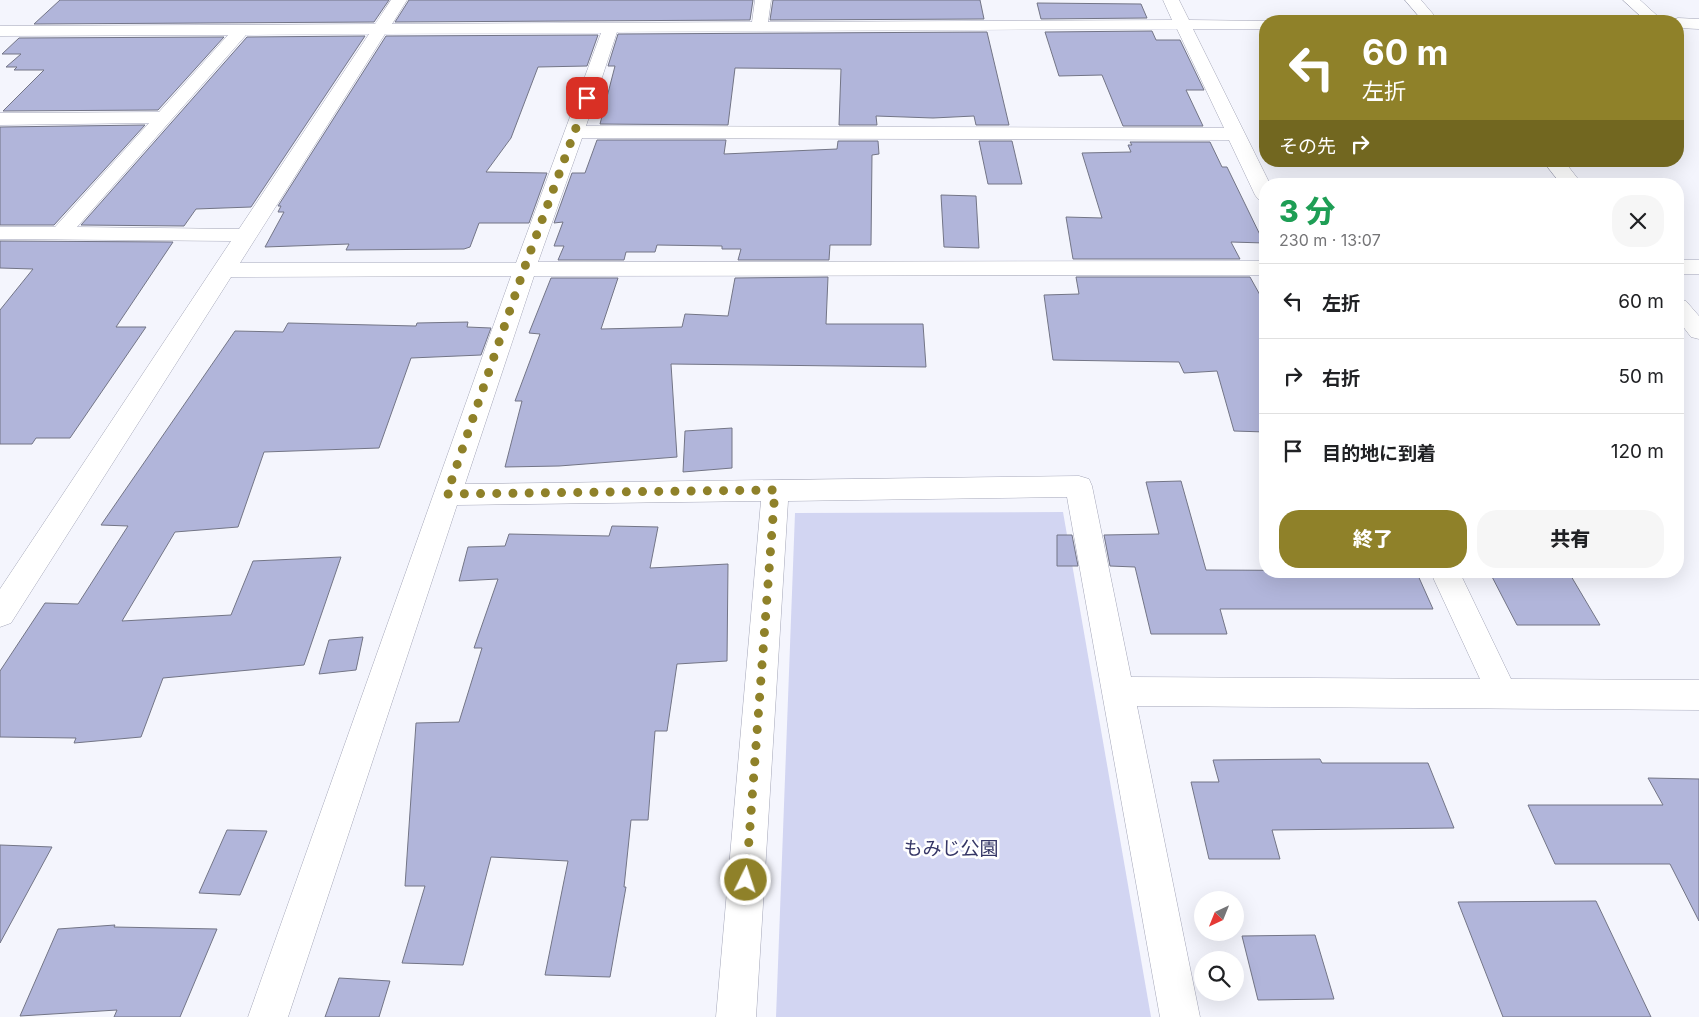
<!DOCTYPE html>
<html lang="ja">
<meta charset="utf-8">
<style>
:root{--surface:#fff;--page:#f6f6f6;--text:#202124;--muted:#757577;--line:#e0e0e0;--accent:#8f8129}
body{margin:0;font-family:Inter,"Noto Sans JP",sans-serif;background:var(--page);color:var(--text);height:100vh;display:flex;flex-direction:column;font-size:19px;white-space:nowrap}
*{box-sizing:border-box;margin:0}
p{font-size:16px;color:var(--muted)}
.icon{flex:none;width:28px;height:28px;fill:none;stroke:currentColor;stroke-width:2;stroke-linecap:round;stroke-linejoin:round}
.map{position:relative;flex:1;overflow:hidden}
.drawer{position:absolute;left:1259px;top:178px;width:425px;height:400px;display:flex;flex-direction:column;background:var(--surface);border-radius:20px;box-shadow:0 5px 20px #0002}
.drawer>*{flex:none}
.guide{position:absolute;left:1259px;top:15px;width:425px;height:152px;border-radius:20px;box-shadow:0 5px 20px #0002;background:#8f8129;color:#fff;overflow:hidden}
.needle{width:32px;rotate:223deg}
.fabs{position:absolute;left:1194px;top:891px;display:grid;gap:10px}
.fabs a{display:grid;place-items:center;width:50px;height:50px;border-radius:50%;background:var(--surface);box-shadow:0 5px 20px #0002;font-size:25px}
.pin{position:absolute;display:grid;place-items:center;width:42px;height:42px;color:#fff;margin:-21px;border-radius:10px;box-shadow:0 2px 8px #0006}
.me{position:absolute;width:55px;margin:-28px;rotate:4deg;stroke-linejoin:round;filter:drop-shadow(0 0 4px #0008)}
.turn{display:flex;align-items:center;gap:18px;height:105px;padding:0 20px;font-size:22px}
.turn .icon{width:65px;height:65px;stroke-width:2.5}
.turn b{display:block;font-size:35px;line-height:42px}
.then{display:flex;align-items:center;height:48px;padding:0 20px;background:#0003;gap:10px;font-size:19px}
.round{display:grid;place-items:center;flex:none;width:52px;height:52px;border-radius:20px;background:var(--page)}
.overview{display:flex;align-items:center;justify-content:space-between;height:85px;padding:0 20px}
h1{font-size:30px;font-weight:800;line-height:38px;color:#1e9e55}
.button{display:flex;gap:10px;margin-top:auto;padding:10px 20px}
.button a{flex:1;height:58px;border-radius:20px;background:var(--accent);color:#fff;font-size:20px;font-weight:800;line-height:58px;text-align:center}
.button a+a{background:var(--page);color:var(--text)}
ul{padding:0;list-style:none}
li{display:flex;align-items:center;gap:15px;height:75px;padding:0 20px;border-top:1px solid var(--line)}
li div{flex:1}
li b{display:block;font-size:19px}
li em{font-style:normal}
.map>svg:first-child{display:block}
</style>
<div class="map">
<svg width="1699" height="1017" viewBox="0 0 1699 1017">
<rect width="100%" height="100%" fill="#f4f5fd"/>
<path fill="#d2d5f2" d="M 1063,512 L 1151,1017 L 776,1017 L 795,513 Z"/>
<path fill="#b1b5da" stroke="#737586" d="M 60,0 L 389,0 L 374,22 L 34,24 Z
M 409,0 L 753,0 L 750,20 L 395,22 Z
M 773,0 L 980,0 L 984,19 L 770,20 Z
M 1037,3 L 1141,4 L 1147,18 L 1041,19 Z
M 1152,31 L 1156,40 L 1180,40 L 1204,90 L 1186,90 L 1203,126 L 1123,126 L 1102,75 L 1059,76 L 1045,32 Z
M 987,32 L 1009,125 L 976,125 L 974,116 L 933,118 L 876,116 L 877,125 L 839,125 L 841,69 L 735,68 L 728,125 L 600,124 L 615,66 L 608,66 L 618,34 Z
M 598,35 L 587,66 L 538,67 L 511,138 L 486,172 L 547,173 L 529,223 L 479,223 L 470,247 L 464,249 L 346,250 L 349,244 L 265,247 L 284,212 L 278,212 L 281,206 L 278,206 L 386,36 Z
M 365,36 L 251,207 L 196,209 L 184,226 L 81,225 L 247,37 Z
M 224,37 L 158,110 L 3,111 L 44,70 L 14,70 L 17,67 L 6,67 L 21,54 L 2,54 L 19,38 Z
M 145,125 L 54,225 L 0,225 L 0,127 Z
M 597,140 L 726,140 L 724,154 L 837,149 L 838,141 L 878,141 L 879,154 L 872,155 L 871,245 L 830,245 L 829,260 L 738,260 L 741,249 L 722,249 L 722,246 L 657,245 L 655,252 L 626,252 L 624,260 L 558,260 L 564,246 L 554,246 L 563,222 L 554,223 L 572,173 L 585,173 Z
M 979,141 L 1012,141 L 1022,184 L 988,184 Z
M 1130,142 L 1210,142 L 1222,167 L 1227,167 L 1264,243 L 1231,242 L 1240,259 L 1073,259 L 1066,217 L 1102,218 L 1082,153 L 1131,152 L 1128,145 L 1132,145 Z
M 941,195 L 976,196 L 979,248 L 944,247 Z
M 0,241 L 173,242 L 116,327 L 146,327 L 70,438 L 36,438 L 32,444 L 0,444 L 0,310 L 33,269 L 0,268 Z
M 828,277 L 826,324 L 923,324 L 926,367 L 671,364 L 677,457 L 559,466 L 505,467 L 522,401 L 515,401 L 540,334 L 529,333 L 551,278 L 618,278 L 601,329 L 682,327 L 685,314 L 728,316 L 735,278 Z
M 1076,277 L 1250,277 L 1265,304 L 1265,432 L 1234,431 L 1217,371 L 1184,373 L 1179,362 L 1053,360 L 1044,295 L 1079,294 Z
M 468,322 L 467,327 L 491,328 L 481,355 L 411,358 L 379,448 L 264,452 L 238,527 L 175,532 L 122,621 L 231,615 L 253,561 L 341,557 L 304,665 L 163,678 L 141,737 L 74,743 L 76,738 L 0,737 L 0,671 L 45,603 L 78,604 L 128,526 L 101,525 L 235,331 L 283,332 L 288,323 L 416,326 L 417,323 Z
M 732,428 L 732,468 L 683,472 L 685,431 Z
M 1181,481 L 1206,570 L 1416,571 L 1433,609 L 1220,609 L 1227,634 L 1151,634 L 1135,567 L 1110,566 L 1104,535 L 1159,534 L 1146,482 Z
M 612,526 L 658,527 L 650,568 L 728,564 L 727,661 L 677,664 L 667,731 L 655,731 L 648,820 L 631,820 L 624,887 L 626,887 L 610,977 L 545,975 L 568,861 L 491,857 L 463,965 L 402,963 L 425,886 L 405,886 L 416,723 L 459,722 L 482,648 L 474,648 L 498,579 L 459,581 L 468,547 L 505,546 L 509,534 L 609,536 Z
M 1057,535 L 1072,535 L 1078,566 L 1057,566 Z
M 1489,571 L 1568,571 L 1600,625 L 1517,625 Z
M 363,637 L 356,670 L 319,674 L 329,640 Z
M 1320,759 L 1322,763 L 1428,763 L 1454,828 L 1272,830 L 1280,859 L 1209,859 L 1191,782 L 1219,782 L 1213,760 Z
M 1648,778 L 1699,779 L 1699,921 L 1670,864 L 1555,864 L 1528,805 L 1663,805 Z
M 227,830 L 267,831 L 240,895 L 199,893 Z
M 0,845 L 52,847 L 0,943 Z
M 1596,901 L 1651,1017 L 1503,1017 L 1458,902 Z
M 115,925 L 114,927 L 217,929 L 180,1017 L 114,1017 L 117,1010 L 20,1016 L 58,929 Z
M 1315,935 L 1334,999 L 1258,1000 L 1242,936 Z
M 339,978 L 390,981 L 379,1017 L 325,1017 Z"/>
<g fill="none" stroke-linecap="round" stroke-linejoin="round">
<g stroke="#a4a6b8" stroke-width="1">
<path id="street" d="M 391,0 L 407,0 L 392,24 L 752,22 L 755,0 L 771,0 L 768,22 L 1172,20 L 1163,0 L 1179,0 L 1189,20 L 1271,21 L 1265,21 L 1265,29 L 1193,29 L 1270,184 L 1265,184 L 1265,201 L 1258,199 L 1255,195 L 1229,140 L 582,138 L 538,262 L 1265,261 L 1265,275 L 534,276 L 465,484 L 1079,476 L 1089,479 L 1092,486 L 1131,677 L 1480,679 L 1430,571 L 1459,571 L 1511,679 L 1699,680 L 1699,710 L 1137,706 L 1200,1017 L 1160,1017 L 1067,497 L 788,501 L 756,1017 L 716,1017 L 761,501 L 457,505 L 288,1017 L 248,1017 L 511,276 L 231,277 L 11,623 L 0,627 L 0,589 L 231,241 L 0,239 L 0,227 L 55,227 L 149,123 L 0,125 L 0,113 L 159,112 L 228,35 L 0,36 L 0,26 L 375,24 ZM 1177,29 L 1224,128 L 586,126 L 617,32 ZM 601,33 L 516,263 L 240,263 L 385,34 ZM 369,34 L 239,229 L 77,227 L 246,35 Z
M 1623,0 L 1640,0 L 1663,21 L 1646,21 Z
M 1678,18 L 1699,19 L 1699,29 L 1678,28 L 1678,21 L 1671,21 Z
M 1678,260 L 1699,260 L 1699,274 L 1678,274 Z"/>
</g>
<g stroke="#a4a6b8" stroke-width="1">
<path id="secondary" d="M 1405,0 L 1421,0 L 1439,21 L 1423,21 Z
M 1543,161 L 1564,161 L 1582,184 L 1561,184 Z
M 1678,299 L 1686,301 L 1699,316 L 1699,339 L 1691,337 L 1678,320 Z"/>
</g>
<use href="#street" fill="#fff" fill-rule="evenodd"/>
<use href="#secondary" fill="#fff" fill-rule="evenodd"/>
</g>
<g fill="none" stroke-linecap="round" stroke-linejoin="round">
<path stroke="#8f8129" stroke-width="9" stroke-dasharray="0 16.2" d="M 587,98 L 524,269 L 447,494 L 775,490 L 746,880"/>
</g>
<g text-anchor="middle" stroke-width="5" stroke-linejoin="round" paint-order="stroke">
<g font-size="19" fill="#353666" stroke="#fff">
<text x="951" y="855">もみじ公園</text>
</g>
</g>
</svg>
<div class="fabs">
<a><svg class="needle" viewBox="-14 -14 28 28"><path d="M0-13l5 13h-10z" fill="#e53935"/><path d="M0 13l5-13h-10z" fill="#757577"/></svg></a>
<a><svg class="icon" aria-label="search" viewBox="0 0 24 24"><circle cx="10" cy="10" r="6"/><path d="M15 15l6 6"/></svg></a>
</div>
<div class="pin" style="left:587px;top:98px;background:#d93025"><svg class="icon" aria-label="arrive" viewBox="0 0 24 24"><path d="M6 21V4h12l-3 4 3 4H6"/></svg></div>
<svg class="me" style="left:746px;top:880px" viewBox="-20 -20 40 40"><circle r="17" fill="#8f8129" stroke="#fff" stroke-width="3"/><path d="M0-11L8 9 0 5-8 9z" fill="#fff"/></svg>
<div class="guide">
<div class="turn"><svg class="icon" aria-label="left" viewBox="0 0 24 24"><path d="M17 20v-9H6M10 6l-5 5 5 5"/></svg><div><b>60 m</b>左折</div></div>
<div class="then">その先<svg class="icon" aria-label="right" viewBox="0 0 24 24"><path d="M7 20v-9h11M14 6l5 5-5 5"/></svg></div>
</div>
<section class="drawer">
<div class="overview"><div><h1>3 分</h1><p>230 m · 13:07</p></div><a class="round"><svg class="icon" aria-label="close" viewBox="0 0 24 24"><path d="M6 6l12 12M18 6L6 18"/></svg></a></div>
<ul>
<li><svg class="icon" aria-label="left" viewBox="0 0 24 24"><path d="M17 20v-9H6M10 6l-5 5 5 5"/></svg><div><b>左折</b></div><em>60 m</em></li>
<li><svg class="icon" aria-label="right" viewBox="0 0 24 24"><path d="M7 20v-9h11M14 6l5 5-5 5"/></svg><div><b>右折</b></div><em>50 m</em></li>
<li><svg class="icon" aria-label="arrive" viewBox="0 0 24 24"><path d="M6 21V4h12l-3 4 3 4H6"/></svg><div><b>目的地に到着</b></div><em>120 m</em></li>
</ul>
<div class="button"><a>終了</a><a>共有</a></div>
</section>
</div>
